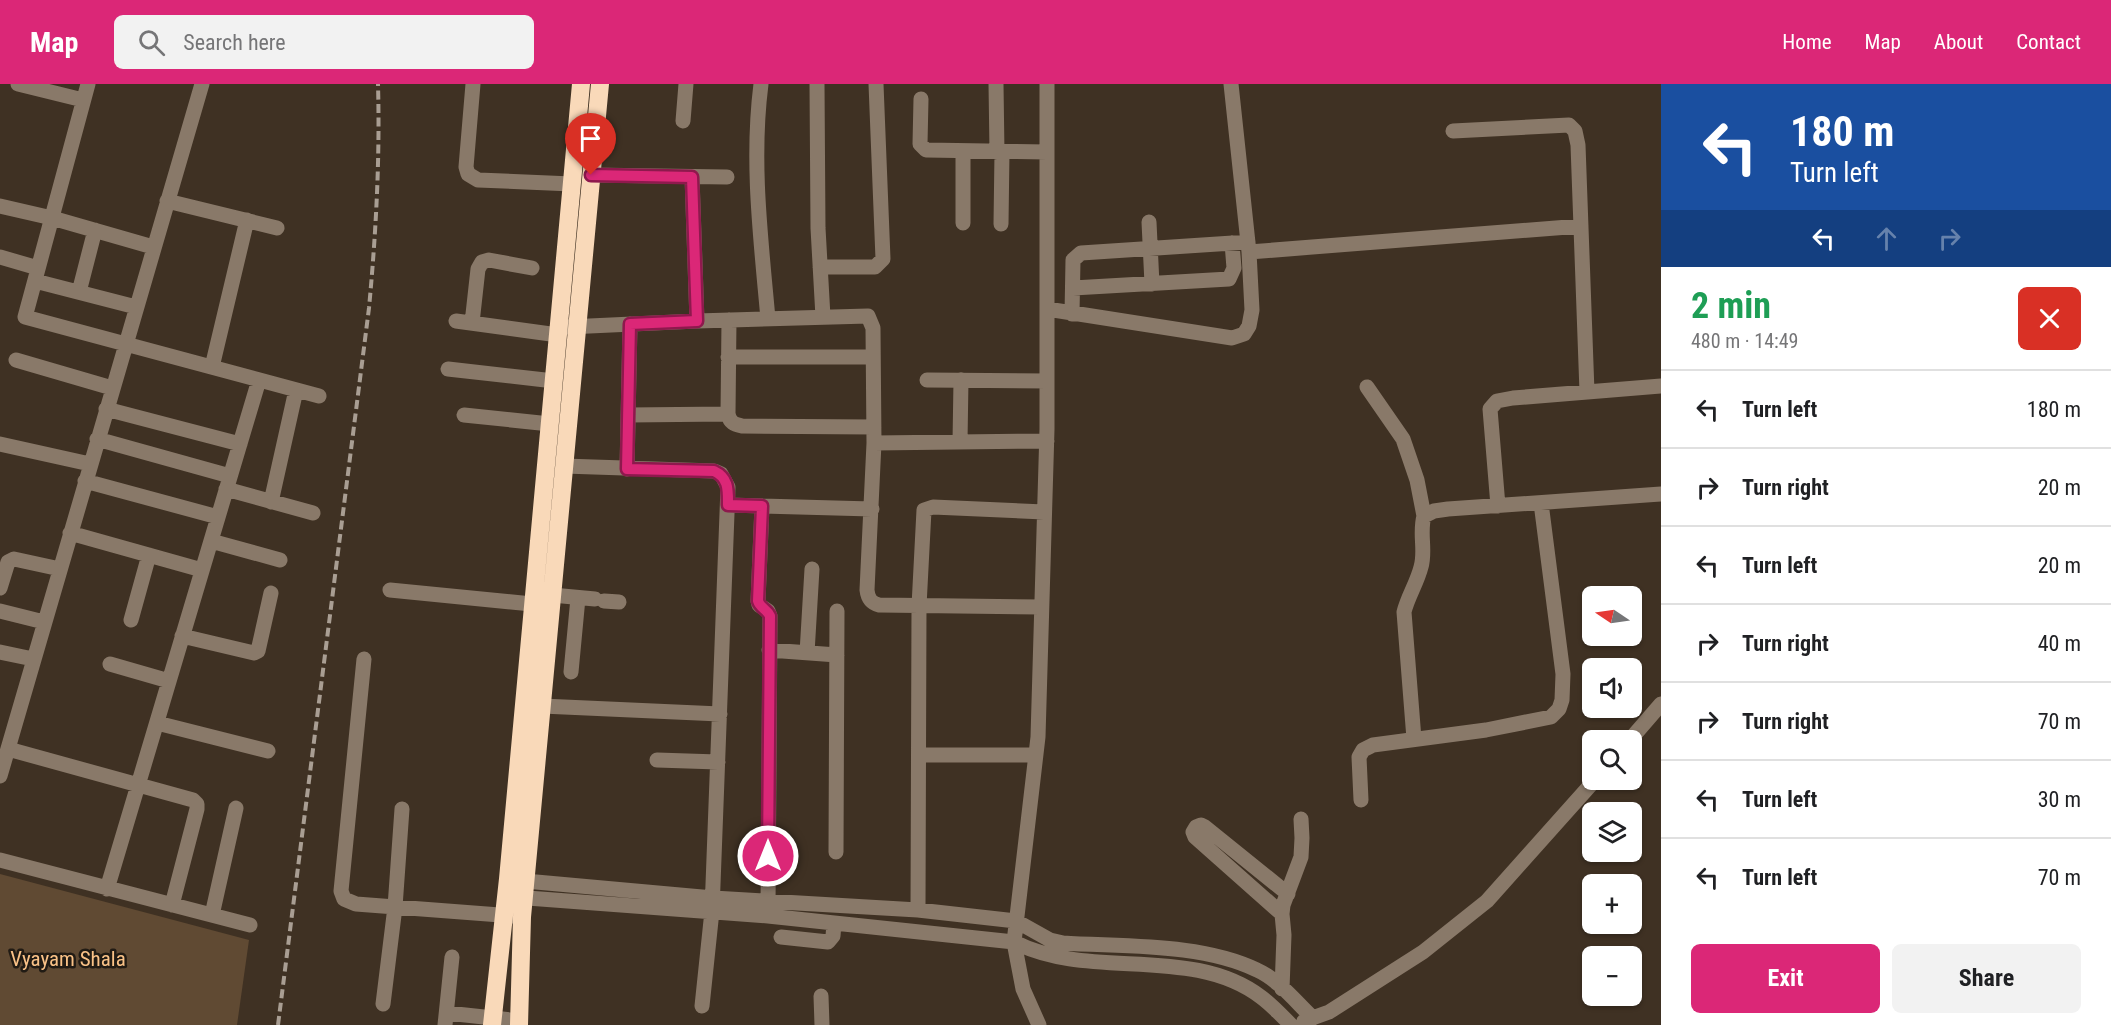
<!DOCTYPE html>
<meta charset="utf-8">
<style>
:root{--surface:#fff;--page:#f2f2f2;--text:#202124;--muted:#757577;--line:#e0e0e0;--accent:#db2777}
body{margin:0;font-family:"Roboto Condensed",sans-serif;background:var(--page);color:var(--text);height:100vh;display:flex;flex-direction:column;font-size:22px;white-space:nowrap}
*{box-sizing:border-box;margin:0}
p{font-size:20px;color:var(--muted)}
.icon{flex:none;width:33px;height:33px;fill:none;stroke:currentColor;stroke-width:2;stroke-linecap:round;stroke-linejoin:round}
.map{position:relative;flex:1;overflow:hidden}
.drawer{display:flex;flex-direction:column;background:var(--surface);width:450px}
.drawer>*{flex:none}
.hud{background:#1a4fa0;color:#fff;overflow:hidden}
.needle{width:39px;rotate:283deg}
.buttons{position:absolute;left:1582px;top:502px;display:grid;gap:12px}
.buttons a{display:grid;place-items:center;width:60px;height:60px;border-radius:9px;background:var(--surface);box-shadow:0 2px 4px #0004;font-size:30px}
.pin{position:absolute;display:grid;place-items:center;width:51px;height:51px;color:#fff;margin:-62px -26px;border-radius:50% 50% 50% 0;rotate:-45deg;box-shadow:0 0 6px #0007}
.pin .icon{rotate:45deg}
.me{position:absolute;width:66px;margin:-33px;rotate:0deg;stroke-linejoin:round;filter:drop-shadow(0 0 4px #0008)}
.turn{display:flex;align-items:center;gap:21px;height:126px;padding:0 30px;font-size:27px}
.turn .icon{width:78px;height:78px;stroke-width:2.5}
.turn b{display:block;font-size:42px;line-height:51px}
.lanes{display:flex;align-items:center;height:57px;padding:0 30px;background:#0003;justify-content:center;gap:30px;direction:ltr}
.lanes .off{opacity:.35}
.round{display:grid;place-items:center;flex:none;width:63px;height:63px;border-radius:9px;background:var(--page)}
.overview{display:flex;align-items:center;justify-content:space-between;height:102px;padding:0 30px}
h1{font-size:36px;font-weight:700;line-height:45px;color:#1e9e55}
.button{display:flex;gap:12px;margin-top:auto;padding:12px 30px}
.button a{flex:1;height:69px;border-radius:9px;background:var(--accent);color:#fff;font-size:24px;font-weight:700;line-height:69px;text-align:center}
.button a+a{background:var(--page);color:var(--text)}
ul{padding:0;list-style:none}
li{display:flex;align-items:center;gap:18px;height:78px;padding:0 30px;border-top:2px solid var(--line)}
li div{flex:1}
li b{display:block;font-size:22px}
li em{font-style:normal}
header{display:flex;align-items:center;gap:36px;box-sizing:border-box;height:84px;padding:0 30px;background:var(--accent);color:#fff}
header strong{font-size:28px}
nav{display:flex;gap:33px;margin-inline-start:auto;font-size:21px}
.search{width:420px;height:54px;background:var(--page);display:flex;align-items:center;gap:15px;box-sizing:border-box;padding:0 21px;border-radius:9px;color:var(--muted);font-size:22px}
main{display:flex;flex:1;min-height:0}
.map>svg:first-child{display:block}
</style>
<header>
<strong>Map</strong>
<div class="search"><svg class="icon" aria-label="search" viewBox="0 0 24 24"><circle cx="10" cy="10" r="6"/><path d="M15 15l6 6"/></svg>Search here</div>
<nav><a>Home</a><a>Map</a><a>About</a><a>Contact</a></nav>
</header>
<main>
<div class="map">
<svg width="1661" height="941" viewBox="0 0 1661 941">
<rect width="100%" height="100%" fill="#3f3123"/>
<path fill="#604a33" d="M 0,790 L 249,856 L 237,941 L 0,941 Z"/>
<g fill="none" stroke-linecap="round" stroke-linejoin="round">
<path stroke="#897969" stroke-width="15" d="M 18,0 L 83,16
M 88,0 L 25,233 L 319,312
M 473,0 L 466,83 L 468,90 L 478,96 L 572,100
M 761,0 C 751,78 761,156 768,235
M 817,0 L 818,144 L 823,233
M 996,0 L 997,68
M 921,15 L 920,60 L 926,66 L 1047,68
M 683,37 L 686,0
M 1453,47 L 1569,41 L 1575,47 L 1578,61 L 1587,308
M 591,91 L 727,93
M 692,93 L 697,237
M 167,117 L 277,144
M 0,122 L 52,134 L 153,163
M 1149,138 L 1152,200
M 963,139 L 963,68
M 1001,140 L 1002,68
M 1249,168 L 1581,142
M 0,173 L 38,184
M 820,183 L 875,183 L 883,175 L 876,0
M 35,197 L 136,223
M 1073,204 L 1229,195 L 1234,184 L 1232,159
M 79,208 L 95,146
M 1047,225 L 1232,254 L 1244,250 L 1249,242 L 1252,226 L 1249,168 L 1231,0
M 1072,230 L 1073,176 L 1081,169 L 1248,158
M 729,236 L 728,330 C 730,339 734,340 742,342 L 874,343
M 456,237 L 558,251
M 472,239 L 478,185 L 482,178 L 489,176 L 532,184
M 568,243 L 697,237 L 868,232 L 873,244 L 874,359 L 867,506 C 868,515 871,519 879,521 L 1041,523
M 728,273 L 873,273
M 16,276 L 112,304
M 212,283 L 247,136
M 448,285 L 554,297
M 927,296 L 1047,297
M 1367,303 L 1403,355 L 1417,396 L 1424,432
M 106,325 L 240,360
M 464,331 L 550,340
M 628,331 L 728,330
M 97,355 L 230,392
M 960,358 L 961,296
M 874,359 L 1047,357
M 0,360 L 90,380
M 564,382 L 714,387 L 721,390 L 728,403 L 712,827 L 702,922
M 627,385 L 630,240
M 85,397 L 218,433
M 226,405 L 313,429
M 271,418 L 296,306
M 728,421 L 872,425
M 762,422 L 758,517 L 759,521 L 768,527 L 770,532 L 768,826
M 1498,422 L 1490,325 L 1497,317 L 1513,314 L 1661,302
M 70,449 L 202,486
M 211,457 L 280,476
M 0,504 L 8,478 L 14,475 L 60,485
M 390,506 L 542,521
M 552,511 L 595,515
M 604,517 L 619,518
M 0,527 L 44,538
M 131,536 L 149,471
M 182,552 L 254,569 L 258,567 L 271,509
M 769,566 L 837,571
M 0,568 L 33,575
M 807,569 L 812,485
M 364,575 L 341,807 L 344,815 L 356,820 L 513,832
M 110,580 L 169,597
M 571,588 L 578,514
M 542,622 L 720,630
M 157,639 L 268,667
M 1414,655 L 1404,528 C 1408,512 1417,499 1421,483 C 1426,467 1419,449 1424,432 L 1434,427 L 1448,425 L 1661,410
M 1629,657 L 1661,620
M 8,665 L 193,716 L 197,720 L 197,725 L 172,821
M 919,671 L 1035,671
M 657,676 L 718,678
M 0,692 L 202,0
M 1361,716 L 1359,673 L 1363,666 L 1373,661 L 1486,646 L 1551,633 L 1559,625 L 1562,616 L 1563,590 L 1541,419
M 836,768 L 837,527
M 0,776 L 250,841
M 514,796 L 713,814 L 918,826 L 1016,837 L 1050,856 L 1063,859 C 1125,863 1201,859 1257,886 C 1279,896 1296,918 1313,934
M 107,805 L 259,296
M 514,813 L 768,832 L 1014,858 C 1090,897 1191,860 1261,913 C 1272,921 1282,932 1291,941
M 918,826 L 919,522 L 924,426 L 933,423 L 1044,428
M 1282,830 L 1195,753 L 1193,748 L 1196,743 L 1201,741 L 1205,743 L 1288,810
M 212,831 L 236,724
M 781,853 L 828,858 L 833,852 L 834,839
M 1282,905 L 1284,851 L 1282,830 L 1283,821 L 1301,773 L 1302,754 L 1301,735
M 821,912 L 822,941
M 383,920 L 395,823 L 402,725
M 447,929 L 520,937
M 1304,937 L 1329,928 L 1423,868 L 1487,817 L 1595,696
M 445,941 L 452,873
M 1039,941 L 1023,905 L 1014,858 L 1038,653 L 1047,345 L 1047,0"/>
<path stroke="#f9d9b9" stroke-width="18" d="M 492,941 L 508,795 L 581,0
M 519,941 L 522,833 L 600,0"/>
<path stroke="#a99e93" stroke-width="4" stroke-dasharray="9 4.5" stroke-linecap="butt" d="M 278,941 L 369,224 C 376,149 380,75 378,0"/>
</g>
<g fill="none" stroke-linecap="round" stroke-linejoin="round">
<g stroke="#8e194d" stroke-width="15">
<path id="route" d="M 591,91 L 692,93 L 697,237 L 630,240 L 627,385 L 714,387 C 729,394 728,406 728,421 L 762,422 L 758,517 C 760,524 767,525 770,532 L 768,772"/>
</g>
<use href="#route" stroke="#db2777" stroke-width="10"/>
</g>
<g text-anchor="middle" stroke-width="5" stroke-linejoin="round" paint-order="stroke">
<g font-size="21" fill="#fac287" stroke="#211b14">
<text x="68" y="882">Vyayam Shala</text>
</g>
</g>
</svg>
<div class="buttons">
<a><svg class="needle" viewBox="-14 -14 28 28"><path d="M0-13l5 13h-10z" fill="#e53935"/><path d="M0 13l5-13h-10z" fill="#757577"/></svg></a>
<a><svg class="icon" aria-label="sound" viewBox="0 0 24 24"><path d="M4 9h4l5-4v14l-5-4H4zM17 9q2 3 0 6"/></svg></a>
<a><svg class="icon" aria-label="search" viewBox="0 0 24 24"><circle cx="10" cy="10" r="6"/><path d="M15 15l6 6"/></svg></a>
<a><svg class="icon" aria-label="layers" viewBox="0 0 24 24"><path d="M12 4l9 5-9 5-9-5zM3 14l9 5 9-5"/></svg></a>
<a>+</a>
<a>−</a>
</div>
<div class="pin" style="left:591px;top:91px;background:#d93025"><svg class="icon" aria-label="arrive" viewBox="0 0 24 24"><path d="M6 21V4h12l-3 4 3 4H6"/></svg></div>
<svg class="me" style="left:768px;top:772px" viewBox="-20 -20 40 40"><circle r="17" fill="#db2777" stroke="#fff" stroke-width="3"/><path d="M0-11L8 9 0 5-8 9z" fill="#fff"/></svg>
</div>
<section class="drawer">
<div class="hud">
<div class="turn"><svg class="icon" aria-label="left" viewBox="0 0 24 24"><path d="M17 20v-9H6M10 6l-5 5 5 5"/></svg><div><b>180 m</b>Turn left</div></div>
<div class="lanes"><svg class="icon" aria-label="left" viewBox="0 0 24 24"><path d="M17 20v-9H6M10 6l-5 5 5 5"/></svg><svg class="icon off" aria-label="ahead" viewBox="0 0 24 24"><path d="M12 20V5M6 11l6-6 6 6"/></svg><svg class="icon off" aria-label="right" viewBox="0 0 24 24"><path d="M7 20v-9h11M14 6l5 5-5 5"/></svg></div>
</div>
<div class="overview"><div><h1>2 min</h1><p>480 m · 14:49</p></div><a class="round" style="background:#d93025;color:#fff"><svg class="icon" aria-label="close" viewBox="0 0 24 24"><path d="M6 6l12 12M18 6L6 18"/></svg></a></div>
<ul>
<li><svg class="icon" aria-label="left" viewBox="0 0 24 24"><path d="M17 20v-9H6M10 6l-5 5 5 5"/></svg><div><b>Turn left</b></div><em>180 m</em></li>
<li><svg class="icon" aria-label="right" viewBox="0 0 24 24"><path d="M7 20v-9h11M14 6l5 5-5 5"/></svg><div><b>Turn right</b></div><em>20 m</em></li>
<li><svg class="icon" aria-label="left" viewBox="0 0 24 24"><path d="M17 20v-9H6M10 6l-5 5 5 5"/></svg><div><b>Turn left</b></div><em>20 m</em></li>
<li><svg class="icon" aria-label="right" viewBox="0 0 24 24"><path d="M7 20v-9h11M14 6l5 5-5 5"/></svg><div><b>Turn right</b></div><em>40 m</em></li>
<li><svg class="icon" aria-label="right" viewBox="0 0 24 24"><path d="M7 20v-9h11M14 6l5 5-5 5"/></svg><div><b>Turn right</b></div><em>70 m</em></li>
<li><svg class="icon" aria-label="left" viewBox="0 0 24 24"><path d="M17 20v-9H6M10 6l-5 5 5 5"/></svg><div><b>Turn left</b></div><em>30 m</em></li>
<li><svg class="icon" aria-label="left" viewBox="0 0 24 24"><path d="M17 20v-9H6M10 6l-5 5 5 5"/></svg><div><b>Turn left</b></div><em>70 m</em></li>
</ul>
<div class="button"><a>Exit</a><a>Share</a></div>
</section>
</main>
